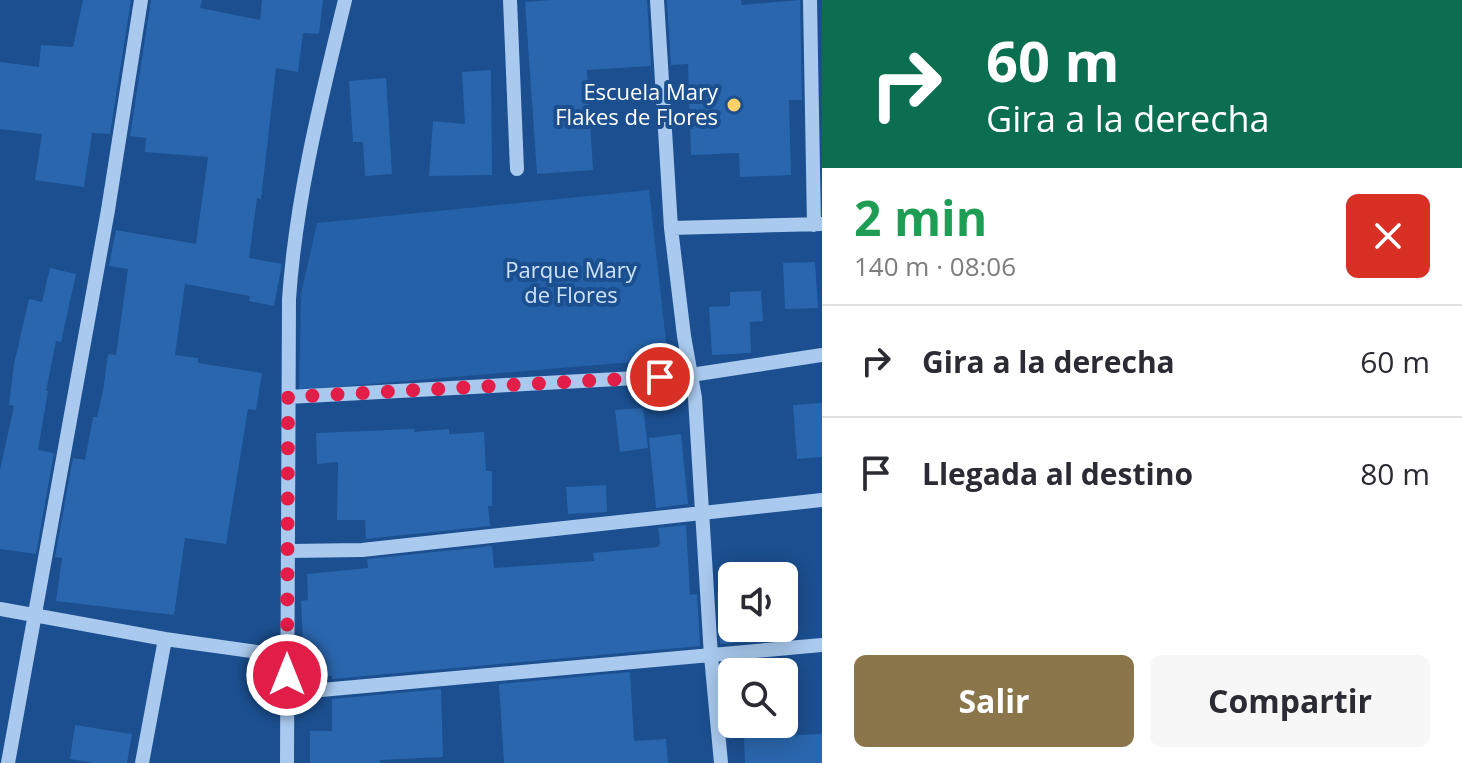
<!DOCTYPE html>
<html lang="es">
<meta charset="utf-8">
<style>
:root{--surface:#fff;--page:#f7f7f7;--text:#2b2b33;--muted:#7c7c81;--line:#e1e1e2;--accent:#8a764a}
body{margin:0;font-family:"Open Sans",sans-serif;background:var(--page);color:var(--text);height:100vh;display:flex;flex-direction:column;font-size:30px;white-space:nowrap}
*{box-sizing:border-box;margin:0}
p{font-size:26px;color:var(--muted)}
.icon{flex:none;width:44px;height:44px;fill:none;stroke:currentColor;stroke-width:2;stroke-linecap:round;stroke-linejoin:round}
.map{position:relative;flex:1;overflow:hidden}
.panel{display:flex;flex-direction:column;background:var(--surface);width:640px}
.panel>*{flex:none}
.top-card{background:#0b6e4f;color:#fff;overflow:hidden}
.fabs{position:absolute;left:718px;top:562px;display:grid;gap:16px}
.fabs a{display:grid;place-items:center;width:80px;height:80px;border-radius:12px;background:var(--surface);box-shadow:0 4px 20px #0003;font-size:40px}
.pin{position:absolute;display:grid;place-items:center;width:68px;height:68px;color:#fff;margin:-34px;border:4px solid #fff;border-radius:50%;box-shadow:0 2px 8px #0007}
.me{position:absolute;width:88px;margin:-44px;rotate:0deg;stroke-linejoin:round;filter:drop-shadow(0 0 6px #0008)}
.turn{display:flex;align-items:center;gap:28px;height:168px;padding:0 32px;font-size:36px}
.turn .icon{width:104px;height:104px;stroke-width:2.5}
.turn b{display:block;font-size:56px;line-height:68px}
.round{display:grid;place-items:center;flex:none;width:84px;height:84px;border-radius:12px;background:var(--page)}
.overview{display:flex;align-items:center;justify-content:space-between;height:136px;padding:0 32px}
h1{font-size:48px;font-weight:700;line-height:60px;color:#1e9e55}
.primary-button{display:flex;gap:16px;margin-top:auto;padding:16px 32px}
.primary-button a{flex:1;height:92px;border-radius:12px;background:var(--accent);color:#fff;font-size:32px;font-weight:700;line-height:92px;text-align:center}
.primary-button a+a{background:var(--page);color:var(--text)}
ul{padding:0;list-style:none}
li{display:flex;align-items:center;gap:24px;height:112px;padding:0 32px;border-top:2px solid var(--line)}
li div{flex:1}
li b{display:block;font-size:30px}
li em{font-style:normal}
main{display:flex;flex:1;min-height:0}
.map>svg:first-child{display:block}
</style>
<main>
<div class="map">
<svg width="822" height="763" viewBox="0 0 822 763">
<rect width="100%" height="100%" fill="#1b4f8f"/>
<path fill="#2461a8" d="M 649,190 L 668,359 L 299,390 L 301,294 L 317,223 Z"/>
<path fill="#2a66ad" d="M 83,0 L 131,0 L 110,134 L 92,133 L 84,187 L 35,180 L 42,134 L 0,129 L 0,62 L 39,67 L 41,45 L 73,47 Z
M 151,0 L 202,0 L 200,8 L 260,20 L 262,0 L 323,0 L 319,34 L 303,33 L 298,72 L 276,68 L 261,199 L 257,198 L 249,258 L 282,264 L 274,306 L 249,301 L 250,296 L 185,284 L 175,355 L 198,358 L 198,363 L 262,373 L 256,410 L 248,409 L 226,544 L 185,538 L 174,615 L 56,601 L 62,558 L 55,557 L 73,458 L 85,460 L 93,417 L 97,417 L 103,391 L 108,354 L 116,355 L 128,269 L 109,266 L 116,230 L 196,244 L 208,157 L 145,152 L 146,138 L 130,136 Z
M 551,0 L 647,0 L 651,66 L 587,70 L 593,170 L 537,174 L 525,2 Z
M 667,0 L 741,0 L 742,5 L 800,0 L 802,100 L 789,100 L 791,175 L 740,177 L 739,153 L 691,155 L 688,64 L 671,65 Z
M 491,70 L 492,175 L 429,176 L 433,121 L 465,124 L 462,72 Z
M 386,78 L 392,174 L 365,176 L 363,142 L 353,142 L 349,81 Z
M 815,262 L 818,308 L 785,309 L 783,263 Z
M 50,268 L 76,274 L 61,342 L 56,341 L 46,391 L 48,391 L 38,450 L 54,453 L 36,554 L 0,549 L 0,470 L 14,406 L 9,405 L 14,364 L 29,299 L 42,302 Z
M 761,291 L 763,321 L 750,322 L 751,353 L 712,355 L 709,307 L 730,306 L 730,292 Z
M 822,403 L 822,457 L 797,459 L 793,405 Z
M 643,408 L 648,448 L 620,452 L 615,410 Z
M 414,429 L 414,432 L 449,429 L 449,434 L 484,432 L 486,471 L 492,471 L 492,506 L 488,506 L 490,526 L 366,539 L 365,520 L 337,520 L 338,462 L 317,464 L 316,433 Z
M 681,434 L 688,504 L 656,508 L 649,438 Z
M 606,485 L 607,512 L 568,514 L 566,487 Z
M 686,525 L 690,595 L 697,594 L 700,646 L 332,679 L 332,676 L 305,678 L 301,601 L 308,600 L 307,574 L 368,568 L 367,559 L 492,546 L 494,568 L 594,561 L 593,553 L 658,547 L 660,543 L 658,528 Z
M 732,591 L 732,628 L 790,628 L 791,638 L 720,644 L 717,592 Z
M 630,672 L 634,741 L 666,739 L 668,763 L 504,763 L 499,684 Z
M 441,689 L 443,757 L 380,760 L 380,763 L 310,763 L 310,731 L 332,731 L 332,699 Z
M 75,725 L 132,734 L 127,763 L 94,763 L 70,759 Z
M 822,734 L 822,763 L 745,763 L 744,738 Z"/>
<g fill="none" stroke-linecap="round" stroke-linejoin="round">
<path stroke="#a9c9ee" stroke-width="14" d="M 510,0 L 517,169
M 657,0 L 671,228 L 684,336 L 695,398 L 711,656 L 721,763
M 810,0 L 814,225
M 671,228 L 822,224
M 288,397 L 691,375 L 822,355
M 289,551 L 362,550 L 822,500
M 0,609 L 165,639 L 286,656
M 288,693 L 822,645
M 8,763 L 108,210 L 141,0
M 142,763 L 165,639
M 287,763 L 289,299 C 296,197 321,99 345,0"/>
</g>
<g fill="none" stroke-linecap="round" stroke-linejoin="round">
<path stroke="#e11d48" stroke-width="14" stroke-dasharray="0 25.2" d="M 287,675 L 288,397 L 660,377"/>
</g>
<circle fill="#ffd166" stroke="#1b4f8f" stroke-width="3" cx="734" cy="105" r="8"/>
<g text-anchor="middle" stroke-width="8" stroke-linejoin="round" paint-order="stroke">
<g font-size="22" fill="#fff" stroke="#1b4f8f" text-anchor="end">
<text x="718" y="100">Escuela Mary<tspan x="718" dy="25">Flakes de Flores</tspan></text>
</g>
<g font-size="22" fill="#cfe3fa" stroke="#1b4f8f">
<text x="571" y="278">Parque Mary<tspan x="571" dy="25">de Flores</tspan></text>
</g>
</g>
</svg>
<div class="fabs">
<a><svg class="icon" aria-label="sound" viewBox="0 0 24 24"><path d="M4 9h4l5-4v14l-5-4H4zM17 9q2 3 0 6"/></svg></a>
<a><svg class="icon" aria-label="search" viewBox="0 0 24 24"><circle cx="10" cy="10" r="6"/><path d="M15 15l6 6"/></svg></a>
</div>
<div class="pin" style="left:660px;top:377px;background:#d93025"><svg class="icon" aria-label="arrive" viewBox="0 0 24 24"><path d="M6 21V4h12l-3 4 3 4H6"/></svg></div>
<svg class="me" style="left:287px;top:675px" viewBox="-20 -20 40 40"><circle r="17" fill="#e11d48" stroke="#fff" stroke-width="3"/><path d="M0-11L8 9 0 5-8 9z" fill="#fff"/></svg>
</div>
<section class="panel">
<div class="top-card">
<div class="turn"><svg class="icon" aria-label="right" viewBox="0 0 24 24"><path d="M7 20v-9h11M14 6l5 5-5 5"/></svg><div><b>60 m</b>Gira a la derecha</div></div>
</div>
<div class="overview"><div><h1>2 min</h1><p>140 m · 08:06</p></div><a class="round" style="background:#d93025;color:#fff"><svg class="icon" aria-label="close" viewBox="0 0 24 24"><path d="M6 6l12 12M18 6L6 18"/></svg></a></div>
<ul>
<li><svg class="icon" aria-label="right" viewBox="0 0 24 24"><path d="M7 20v-9h11M14 6l5 5-5 5"/></svg><div><b>Gira a la derecha</b></div><em>60 m</em></li>
<li><svg class="icon" aria-label="arrive" viewBox="0 0 24 24"><path d="M6 21V4h12l-3 4 3 4H6"/></svg><div><b>Llegada al destino</b></div><em>80 m</em></li>
</ul>
<div class="primary-button"><a>Salir</a><a>Compartir</a></div>
</section>
</main>
